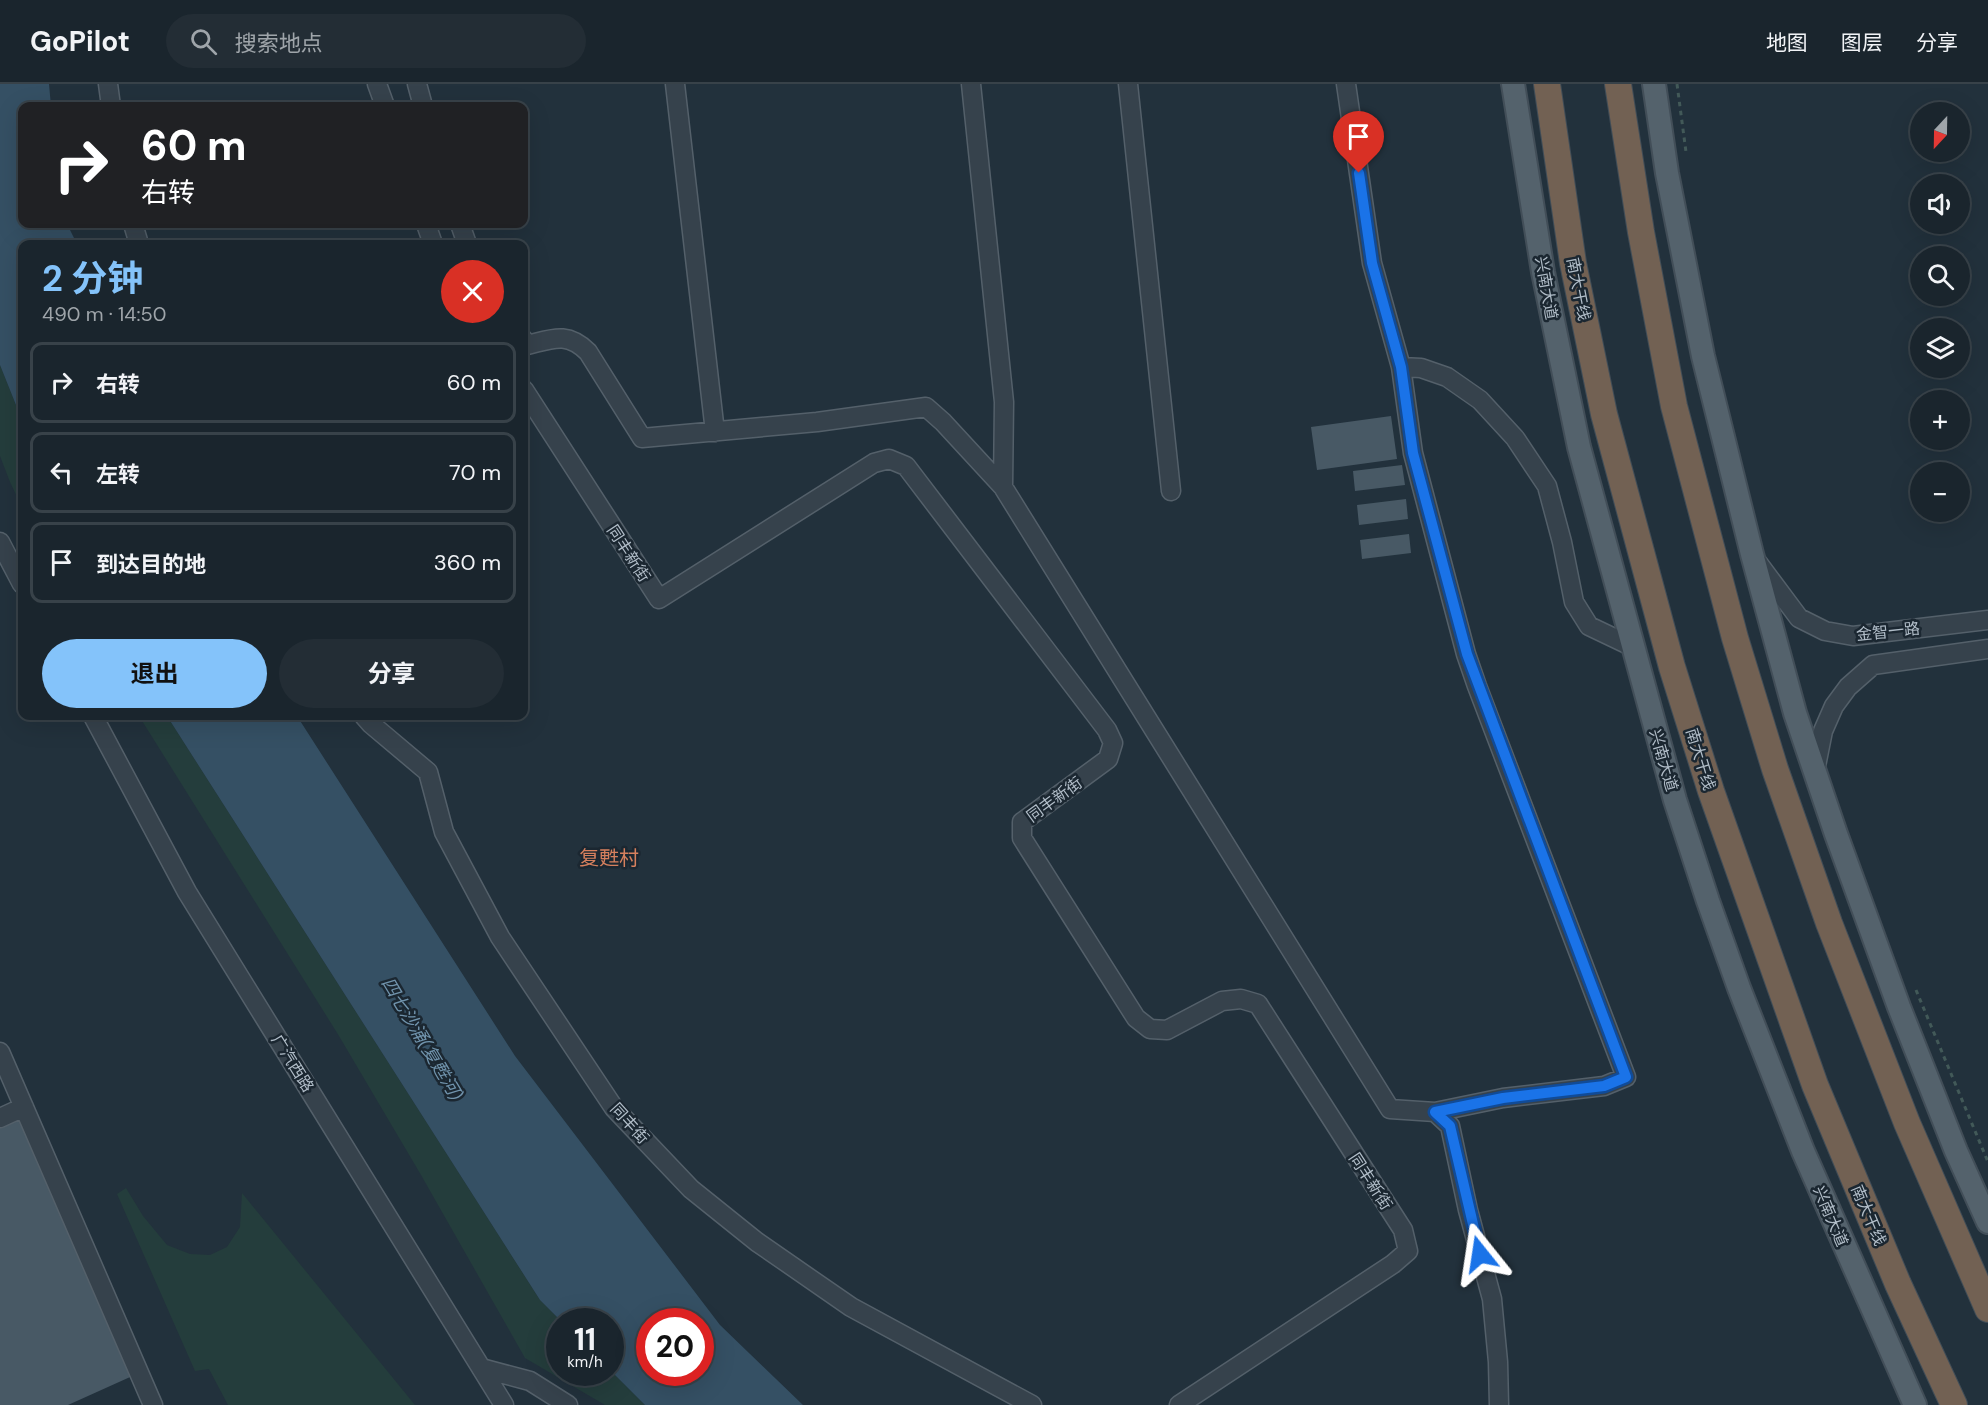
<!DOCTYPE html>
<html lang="zh">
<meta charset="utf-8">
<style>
:root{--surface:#1a252d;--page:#232d35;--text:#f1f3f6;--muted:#9fa5aa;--line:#384249;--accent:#84c3fa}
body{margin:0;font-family:"DM Sans","Noto Sans SC",sans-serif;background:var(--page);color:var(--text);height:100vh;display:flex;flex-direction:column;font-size:22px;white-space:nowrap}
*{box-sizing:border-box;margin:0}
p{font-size:20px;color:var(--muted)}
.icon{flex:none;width:33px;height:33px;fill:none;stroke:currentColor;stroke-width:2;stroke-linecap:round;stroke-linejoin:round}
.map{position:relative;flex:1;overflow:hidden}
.panel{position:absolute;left:18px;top:156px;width:510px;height:480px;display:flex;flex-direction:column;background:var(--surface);border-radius:12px;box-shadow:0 6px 24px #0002,0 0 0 2px var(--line)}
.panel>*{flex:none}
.top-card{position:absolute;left:18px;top:18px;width:510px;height:126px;border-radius:12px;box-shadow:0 6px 24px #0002,0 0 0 2px var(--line);background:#202124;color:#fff;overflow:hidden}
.needle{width:39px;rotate:202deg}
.fabs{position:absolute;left:1910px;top:18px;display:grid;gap:12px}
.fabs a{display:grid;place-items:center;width:60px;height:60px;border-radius:50%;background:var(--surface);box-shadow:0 6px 24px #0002,0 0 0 2px var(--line);font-size:30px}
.speed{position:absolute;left:546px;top:1224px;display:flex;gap:12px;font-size:30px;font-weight:700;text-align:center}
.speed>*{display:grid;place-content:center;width:78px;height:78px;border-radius:50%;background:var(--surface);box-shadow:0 6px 24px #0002,0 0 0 2px var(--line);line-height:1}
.speed small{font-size:15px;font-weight:400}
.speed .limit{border:9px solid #d22;background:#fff;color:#111}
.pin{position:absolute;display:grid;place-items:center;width:51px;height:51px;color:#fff;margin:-62px -26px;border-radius:50% 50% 50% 0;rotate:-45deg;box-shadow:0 0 6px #0007}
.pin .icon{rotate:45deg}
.me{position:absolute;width:66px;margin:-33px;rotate:345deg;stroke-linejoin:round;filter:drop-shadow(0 0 4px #0008)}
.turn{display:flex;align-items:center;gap:21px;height:126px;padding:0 24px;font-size:27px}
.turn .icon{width:78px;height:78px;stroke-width:2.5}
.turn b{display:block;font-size:42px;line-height:51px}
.round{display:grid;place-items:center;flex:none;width:63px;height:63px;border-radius:32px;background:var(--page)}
.overview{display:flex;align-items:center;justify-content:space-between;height:102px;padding:0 24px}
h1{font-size:36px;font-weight:700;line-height:45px;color:var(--accent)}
.cta{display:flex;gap:12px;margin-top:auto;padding:12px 24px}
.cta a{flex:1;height:69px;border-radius:36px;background:var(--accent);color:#111;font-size:24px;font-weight:700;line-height:69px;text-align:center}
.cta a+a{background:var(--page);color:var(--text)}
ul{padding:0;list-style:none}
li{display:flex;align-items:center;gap:18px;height:81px;margin:0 12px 9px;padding:0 12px;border:3px solid var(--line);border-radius:12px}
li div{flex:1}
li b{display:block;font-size:22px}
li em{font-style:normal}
header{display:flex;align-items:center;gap:36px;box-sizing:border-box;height:84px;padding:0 30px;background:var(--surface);border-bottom:2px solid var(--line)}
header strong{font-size:28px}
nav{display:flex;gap:33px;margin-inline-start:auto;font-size:21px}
.search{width:420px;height:54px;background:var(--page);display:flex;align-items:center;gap:15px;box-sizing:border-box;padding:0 21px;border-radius:33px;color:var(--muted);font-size:22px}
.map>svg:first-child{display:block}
</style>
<header>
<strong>GoPilot</strong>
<div class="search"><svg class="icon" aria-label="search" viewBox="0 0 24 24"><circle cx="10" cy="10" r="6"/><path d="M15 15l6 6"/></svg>搜索地点</div>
<nav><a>地图</a><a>图层</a><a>分享</a></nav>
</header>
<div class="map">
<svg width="1988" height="1321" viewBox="0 0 1988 1321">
<rect width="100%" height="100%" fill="#22313c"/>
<path fill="#243d3c" d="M 0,281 L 22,336 L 22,423 L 10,398 L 0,372 Z
M 139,632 L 167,632 L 540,1216 L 561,1237 L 560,1238 L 560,1288 L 611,1287 L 645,1321 L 605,1321 L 525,1274 L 421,1091 L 339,952 Z
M 126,1104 L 143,1132 L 167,1161 L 190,1170 L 210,1171 L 227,1163 L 240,1143 L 242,1109 L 415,1321 L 228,1321 L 209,1285 L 195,1287 L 117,1110 Z"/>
<path fill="#355064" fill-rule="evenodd" d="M 0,0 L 49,0 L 51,22 L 22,22 L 22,140 L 67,140 L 77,160 L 22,160 L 22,336 L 0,281 Z
M 167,632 L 297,632 L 515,972 L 720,1241 L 803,1321 L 645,1321 L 611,1287 L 610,1238 L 561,1237 L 540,1216 ZM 650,1238 L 700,1238 L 700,1288 L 650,1288 Z"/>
<path fill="#485965" d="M 1391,332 L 1397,375 L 1317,386 L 1311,343 Z
M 1402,381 L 1405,401 L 1355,407 L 1353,387 Z
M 1406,415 L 1408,435 L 1359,441 L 1357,421 Z
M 1409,450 L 1411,469 L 1362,475 L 1360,456 Z
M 24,1023 L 139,1289 L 68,1321 L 0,1321 L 0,1034 Z"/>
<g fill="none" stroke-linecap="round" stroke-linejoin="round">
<g stroke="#54606a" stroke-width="21">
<path id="minor" d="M 108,0 L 111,22
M 377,0 L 385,22
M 417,0 L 423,22
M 675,0 L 715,348
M 971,0 L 1004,318 L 1003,403
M 1128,0 L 1171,407
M 133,140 L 139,160
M 426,140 L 433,160
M 460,140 L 467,160
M 524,256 L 527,261 C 552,255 567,247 588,268 L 642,354 L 817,338 L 926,323 L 943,338 L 1003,403 L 1390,1025 L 1435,1028 L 1503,1014 L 1604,1002 L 1626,993 L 1477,602 L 1466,570 L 1413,369 L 1401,283 L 1372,179 L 1346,0
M 1401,283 L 1421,284 L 1447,293 L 1480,316 L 1515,354 L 1547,402 L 1562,458 L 1574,518 L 1589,542 L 1633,563
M 524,306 L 659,515 L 874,379 L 889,375 L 906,382 L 1107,646 L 1113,659 L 1108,675 L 1022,738 L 1022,754 L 1136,934 L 1150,945 L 1167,946 L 1222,917 L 1241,915 L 1258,920 L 1403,1146 L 1408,1167 L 1393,1180 L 1179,1321
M 0,458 L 22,500
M 1758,479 L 1799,534 L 1825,547 L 1853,552 L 1988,536
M 93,632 L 187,808 L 504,1321
M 364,632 L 371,640 L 428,688 L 444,748 L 500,853 L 614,1024 L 691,1105 L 757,1158 L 851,1223 L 1032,1321
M 1815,687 L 1823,647 L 1834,622 L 1848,603 L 1873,581 L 1988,565
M 0,968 L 153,1321
M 1435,1028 L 1450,1042 L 1468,1126 L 1492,1215 L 1498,1278 L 1499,1321
M 0,1034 L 24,1023
M 481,1284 L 530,1297 L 568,1321"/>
</g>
<g stroke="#424e58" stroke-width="26">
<path id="major" d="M 1513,0 L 1543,188 L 1579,363 L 1675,716 L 1708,817 L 1739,904 L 1803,1067 L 1915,1321
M 1654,0 L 1667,89 L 1703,272 L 1752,470 L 1795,629 L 1836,750 L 1899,923 L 1956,1067 L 1988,1138"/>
</g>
<g stroke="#414d57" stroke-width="28">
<path id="highway" d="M 1547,0 L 1573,179 L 1604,330 L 1672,583 L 1711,707 L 1815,1001 L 1898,1200 L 1954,1321
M 1618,0 L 1641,148 L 1674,322 L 1735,554 L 1775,685 L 1829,839 L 1907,1039 L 1988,1225"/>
</g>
<path stroke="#425958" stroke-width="3" stroke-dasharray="4.5 4.5" stroke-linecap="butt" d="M 1677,0 L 1686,68
M 1916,906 L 1988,1078"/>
<use href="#minor" stroke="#36424c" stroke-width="18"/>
<use href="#major" stroke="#54626c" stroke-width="22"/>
<use href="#highway" stroke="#726153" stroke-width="26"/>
</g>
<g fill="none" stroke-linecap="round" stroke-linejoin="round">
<g stroke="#114b97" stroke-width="15">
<path id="route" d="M 1359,89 L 1372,179 L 1401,283 L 1413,369 L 1467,570 L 1626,993 L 1604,1002 L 1503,1014 L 1435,1028 L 1450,1042 L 1480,1170"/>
</g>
<use href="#route" stroke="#1a73e8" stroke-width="10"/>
</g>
<g text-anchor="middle" stroke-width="5" stroke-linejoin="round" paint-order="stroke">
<g font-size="16" fill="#b1bdc8" stroke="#1b2731">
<text transform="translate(1547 204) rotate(80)" y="6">兴南大道</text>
<text transform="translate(1579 205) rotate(79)" y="6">南大干线</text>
<text transform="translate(629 469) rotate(57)" y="6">同丰新街</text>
<text transform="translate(1888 547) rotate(-6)" y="6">金智一路</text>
<text transform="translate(1701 675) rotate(73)" y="6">南大干线</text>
<text transform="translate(1664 676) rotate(74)" y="6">兴南大道</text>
<text transform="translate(1054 715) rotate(-36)" y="6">同丰新街</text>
<text transform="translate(293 979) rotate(58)" y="6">广汽西路</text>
<text transform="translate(630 1039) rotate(48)" y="6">同丰街</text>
<text transform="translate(1371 1097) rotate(57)" y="6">同丰新街</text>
<text transform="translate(1869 1131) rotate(67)" y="6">南大干线</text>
<text transform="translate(1831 1132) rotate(67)" y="6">兴南大道</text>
</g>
<g font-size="18" font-style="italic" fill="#7093ac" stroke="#1b2731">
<text transform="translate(422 955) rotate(59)" y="6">四七沙涌(复甦河)</text>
</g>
<g font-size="20" fill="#d6805e" stroke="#1b2731">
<text x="609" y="781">复甦村</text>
</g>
</g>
</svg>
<div class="fabs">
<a><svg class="needle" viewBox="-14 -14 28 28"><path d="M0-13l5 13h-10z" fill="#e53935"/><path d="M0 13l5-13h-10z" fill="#9fa5aa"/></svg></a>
<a><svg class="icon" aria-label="sound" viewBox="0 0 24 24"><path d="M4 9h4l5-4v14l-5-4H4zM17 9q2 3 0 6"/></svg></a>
<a><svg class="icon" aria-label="search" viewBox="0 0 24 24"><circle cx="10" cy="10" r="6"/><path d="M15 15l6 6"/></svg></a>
<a><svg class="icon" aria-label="layers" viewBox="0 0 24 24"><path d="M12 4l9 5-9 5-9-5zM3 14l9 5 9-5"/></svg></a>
<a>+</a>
<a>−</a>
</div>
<div class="speed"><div>11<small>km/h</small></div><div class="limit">20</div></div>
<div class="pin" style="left:1359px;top:89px;background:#d93025"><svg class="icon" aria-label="arrive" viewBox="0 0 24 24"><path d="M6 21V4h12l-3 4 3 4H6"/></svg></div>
<svg class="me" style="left:1480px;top:1170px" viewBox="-20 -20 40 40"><path d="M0-17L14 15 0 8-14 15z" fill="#1a73e8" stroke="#fff" stroke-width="4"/></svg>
<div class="top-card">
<div class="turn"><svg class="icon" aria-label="right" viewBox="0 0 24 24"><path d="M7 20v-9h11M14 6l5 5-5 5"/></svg><div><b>60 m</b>右转</div></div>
</div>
<section class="panel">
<div class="overview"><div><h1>2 分钟</h1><p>490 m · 14:50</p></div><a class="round" style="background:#d93025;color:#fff"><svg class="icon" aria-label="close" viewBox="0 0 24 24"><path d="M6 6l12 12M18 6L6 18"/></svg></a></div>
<ul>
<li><svg class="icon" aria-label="right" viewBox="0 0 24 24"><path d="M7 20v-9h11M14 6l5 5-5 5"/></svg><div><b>右转</b></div><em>60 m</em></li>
<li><svg class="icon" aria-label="left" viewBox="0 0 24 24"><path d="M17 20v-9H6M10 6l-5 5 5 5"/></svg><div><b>左转</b></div><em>70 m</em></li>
<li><svg class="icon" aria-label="arrive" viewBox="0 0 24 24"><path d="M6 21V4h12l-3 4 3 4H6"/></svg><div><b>到达目的地</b></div><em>360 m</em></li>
</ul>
<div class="cta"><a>退出</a><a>分享</a></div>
</section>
</div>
